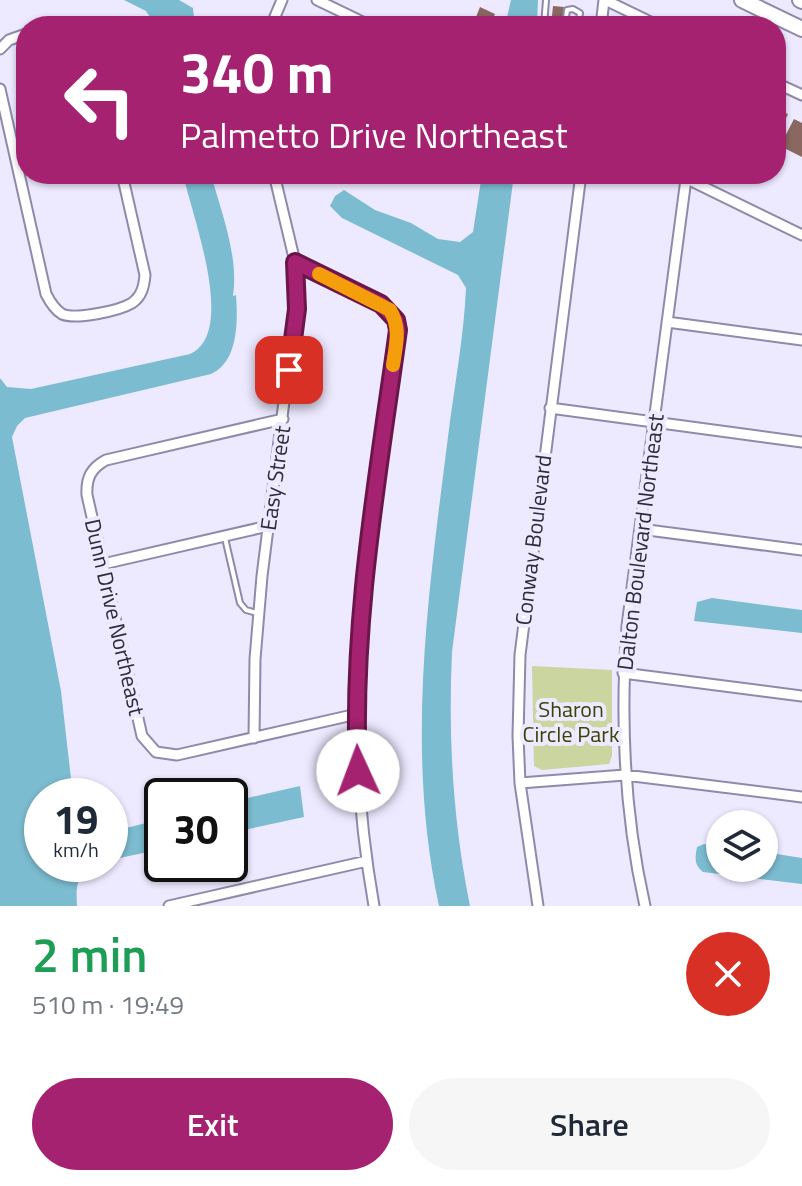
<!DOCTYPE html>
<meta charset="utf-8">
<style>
:root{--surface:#fff;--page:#f6f6f7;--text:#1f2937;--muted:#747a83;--accent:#a52270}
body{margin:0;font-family:"Titillium Web",sans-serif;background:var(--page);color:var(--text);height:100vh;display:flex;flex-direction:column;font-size:30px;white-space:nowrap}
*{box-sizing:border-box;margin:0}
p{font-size:26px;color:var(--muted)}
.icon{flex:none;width:44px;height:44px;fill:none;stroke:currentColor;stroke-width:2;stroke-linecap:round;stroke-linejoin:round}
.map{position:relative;height:906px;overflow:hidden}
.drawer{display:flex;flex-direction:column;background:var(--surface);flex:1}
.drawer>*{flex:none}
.banner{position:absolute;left:16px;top:16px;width:770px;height:168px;border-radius:32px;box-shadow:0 2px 6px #0004;background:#a52270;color:#fff;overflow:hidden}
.fabs{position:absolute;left:706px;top:810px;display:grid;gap:16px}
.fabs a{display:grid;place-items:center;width:72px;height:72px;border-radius:50%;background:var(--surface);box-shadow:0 2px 6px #0004;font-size:40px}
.speed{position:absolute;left:24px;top:778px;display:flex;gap:16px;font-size:40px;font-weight:700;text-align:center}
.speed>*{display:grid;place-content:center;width:104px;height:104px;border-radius:50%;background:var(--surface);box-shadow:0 2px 6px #0004;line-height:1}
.speed small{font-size:20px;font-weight:400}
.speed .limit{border:4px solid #111;border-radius:12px;background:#fff;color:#111}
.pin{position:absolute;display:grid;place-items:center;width:68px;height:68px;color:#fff;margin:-34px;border-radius:16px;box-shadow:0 4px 12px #0006}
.me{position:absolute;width:88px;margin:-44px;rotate:358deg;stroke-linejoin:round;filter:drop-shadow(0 0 6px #0008)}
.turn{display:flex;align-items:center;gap:28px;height:168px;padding:0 32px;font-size:36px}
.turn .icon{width:104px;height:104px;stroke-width:2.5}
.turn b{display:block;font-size:56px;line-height:68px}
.round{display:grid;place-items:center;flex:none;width:84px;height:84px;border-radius:42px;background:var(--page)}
.summary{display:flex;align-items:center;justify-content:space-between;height:136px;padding:0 32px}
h1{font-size:48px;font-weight:600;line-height:60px;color:#1e9e55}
.cta{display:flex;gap:16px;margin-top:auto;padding:16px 32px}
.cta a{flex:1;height:92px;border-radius:48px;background:var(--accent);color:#fff;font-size:32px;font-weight:600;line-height:92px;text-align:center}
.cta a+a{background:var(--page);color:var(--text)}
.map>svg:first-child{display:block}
</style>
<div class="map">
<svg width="802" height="906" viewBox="0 0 802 906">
<rect width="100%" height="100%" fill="#ede9ff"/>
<path fill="#cad5a0" d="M 532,666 L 612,670 L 612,756 L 609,764 L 542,770 L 534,766 Z"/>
<path fill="#7cbcd0" d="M 124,0 L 179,0 L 193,8 L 195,26 L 156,26 L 146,11 Z
M 511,0 L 538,0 L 537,26 L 505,26 Z
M 183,174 L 211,174 C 221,212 239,256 233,296 L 236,295 C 238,322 238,362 211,374 L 25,418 L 17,426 L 12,437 L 61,691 L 73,796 L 42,796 L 42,864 L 95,864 C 76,873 76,888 77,906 L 0,906 L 0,378 L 7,387 L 31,389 L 190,354 C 238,333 191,213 183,174 Z
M 482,174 L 514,174 L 452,652 C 448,737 453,822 470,906 L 439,906 C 404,745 430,582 450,421 C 456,377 464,333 466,288 L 458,275 L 342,218 L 330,206 L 335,196 L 344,190 L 375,210 L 411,223 L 438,239 L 460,242 L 473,232 Z
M 712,598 L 802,610 L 802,633 L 694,621 L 697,602 Z
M 300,786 L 304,817 L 230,833 L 230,802 Z
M 162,819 L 162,849 L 110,860 L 110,832 Z
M 704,844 L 720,846 L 720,868 L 764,868 L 764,852 L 802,858 L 802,884 L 703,872 C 694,865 695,858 697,847 Z"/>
<path fill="#8b6761" d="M 553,6 L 564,7 L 562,26 L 551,26 Z
M 480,7 L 495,14 L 491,23 L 476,17 Z
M 776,109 L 788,114 L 776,139 Z
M 794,119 L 802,123 L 802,157 L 780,146 Z"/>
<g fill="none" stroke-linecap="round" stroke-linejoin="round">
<g stroke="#9089a9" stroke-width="8">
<path id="lane" d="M 544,26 L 546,0
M 565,26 L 567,10 L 573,9 L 580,13 L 578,26
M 225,538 L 240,603 L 246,610 L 257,613"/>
</g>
<g stroke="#9089a9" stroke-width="13">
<path id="street" d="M 317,0 L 371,26
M 605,0 L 659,26
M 271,26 L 282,0
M 601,26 L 604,0
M 0,49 L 9,40 L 26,34
M 776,83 L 802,95
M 0,89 L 46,294 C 50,302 54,309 62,314 C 75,320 119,311 132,303 C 142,296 144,286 145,275 L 122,174
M 677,174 L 802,235
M 295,262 L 381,304 L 390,310 L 398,330 C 383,440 363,552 358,663 C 354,744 360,826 374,906
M 667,322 L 802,340
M 550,408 L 802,442
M 283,419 L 106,460 C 91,468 86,478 87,495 L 142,736 L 156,752 L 177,755 L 357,714
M 640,529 L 802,550
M 103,564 L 268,526
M 623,673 L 802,696
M 254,738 L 255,659 L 262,576 L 297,298 L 295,262 L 274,174
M 520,783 L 625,775 L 802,797
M 169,906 L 367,861
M 538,906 L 520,783 L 518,736 L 520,655 L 581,174
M 645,906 C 624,813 620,721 627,626 L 686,179"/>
</g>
<g stroke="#9089a9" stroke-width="18">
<path id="primary" d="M 742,0 L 802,29
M 800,0 L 802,1"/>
</g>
<use href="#lane" stroke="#fff" stroke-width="4"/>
<use href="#street" stroke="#fff" stroke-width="9"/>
<use href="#primary" stroke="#fff" stroke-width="14"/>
</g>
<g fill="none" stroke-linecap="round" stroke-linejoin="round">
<g stroke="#6b1649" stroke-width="20">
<path id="route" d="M 289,370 L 297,309 L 295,262 L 381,304 L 396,320 L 398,330 C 378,476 351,623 358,771"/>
</g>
<use href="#route" stroke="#a52270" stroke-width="14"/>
<path stroke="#f59e0b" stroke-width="14" d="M 319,274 L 390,310 C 401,328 396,345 393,365"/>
</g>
<g text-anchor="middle" stroke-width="8" stroke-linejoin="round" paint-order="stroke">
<g font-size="22" fill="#2e2b38" stroke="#ede9ff">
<text transform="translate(275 478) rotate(-82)" y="8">Easy Street</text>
<text transform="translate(533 540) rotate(-83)" y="8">Conway Boulevard</text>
<text transform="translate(640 542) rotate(-83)" y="8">Dalton Boulevard Northeast</text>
<text transform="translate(115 617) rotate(77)" y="8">Dunn Drive Northeast</text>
</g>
<g font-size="22" fill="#3a4203" stroke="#ede9ff">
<text x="571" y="717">Sharon<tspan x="571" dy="25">Circle Park</tspan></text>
</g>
</g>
</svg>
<div class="fabs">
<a><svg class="icon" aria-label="layers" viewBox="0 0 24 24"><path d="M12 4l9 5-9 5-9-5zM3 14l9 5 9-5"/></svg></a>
</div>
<div class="speed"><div>19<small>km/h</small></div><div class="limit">30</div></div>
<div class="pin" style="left:289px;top:370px;background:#d93025"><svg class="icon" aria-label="arrive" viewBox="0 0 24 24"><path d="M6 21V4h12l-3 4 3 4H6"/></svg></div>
<svg class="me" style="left:358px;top:771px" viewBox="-20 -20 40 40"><circle r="19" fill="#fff"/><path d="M0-13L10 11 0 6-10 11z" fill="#a52270"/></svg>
<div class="banner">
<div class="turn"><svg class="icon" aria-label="left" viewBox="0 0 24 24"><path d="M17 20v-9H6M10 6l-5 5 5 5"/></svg><div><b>340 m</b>Palmetto Drive Northeast</div></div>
</div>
</div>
<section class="drawer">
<div class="summary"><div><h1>2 min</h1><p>510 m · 19:49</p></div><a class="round" style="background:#d93025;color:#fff"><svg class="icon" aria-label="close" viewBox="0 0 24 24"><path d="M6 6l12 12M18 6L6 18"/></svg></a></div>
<div class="cta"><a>Exit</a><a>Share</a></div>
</section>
